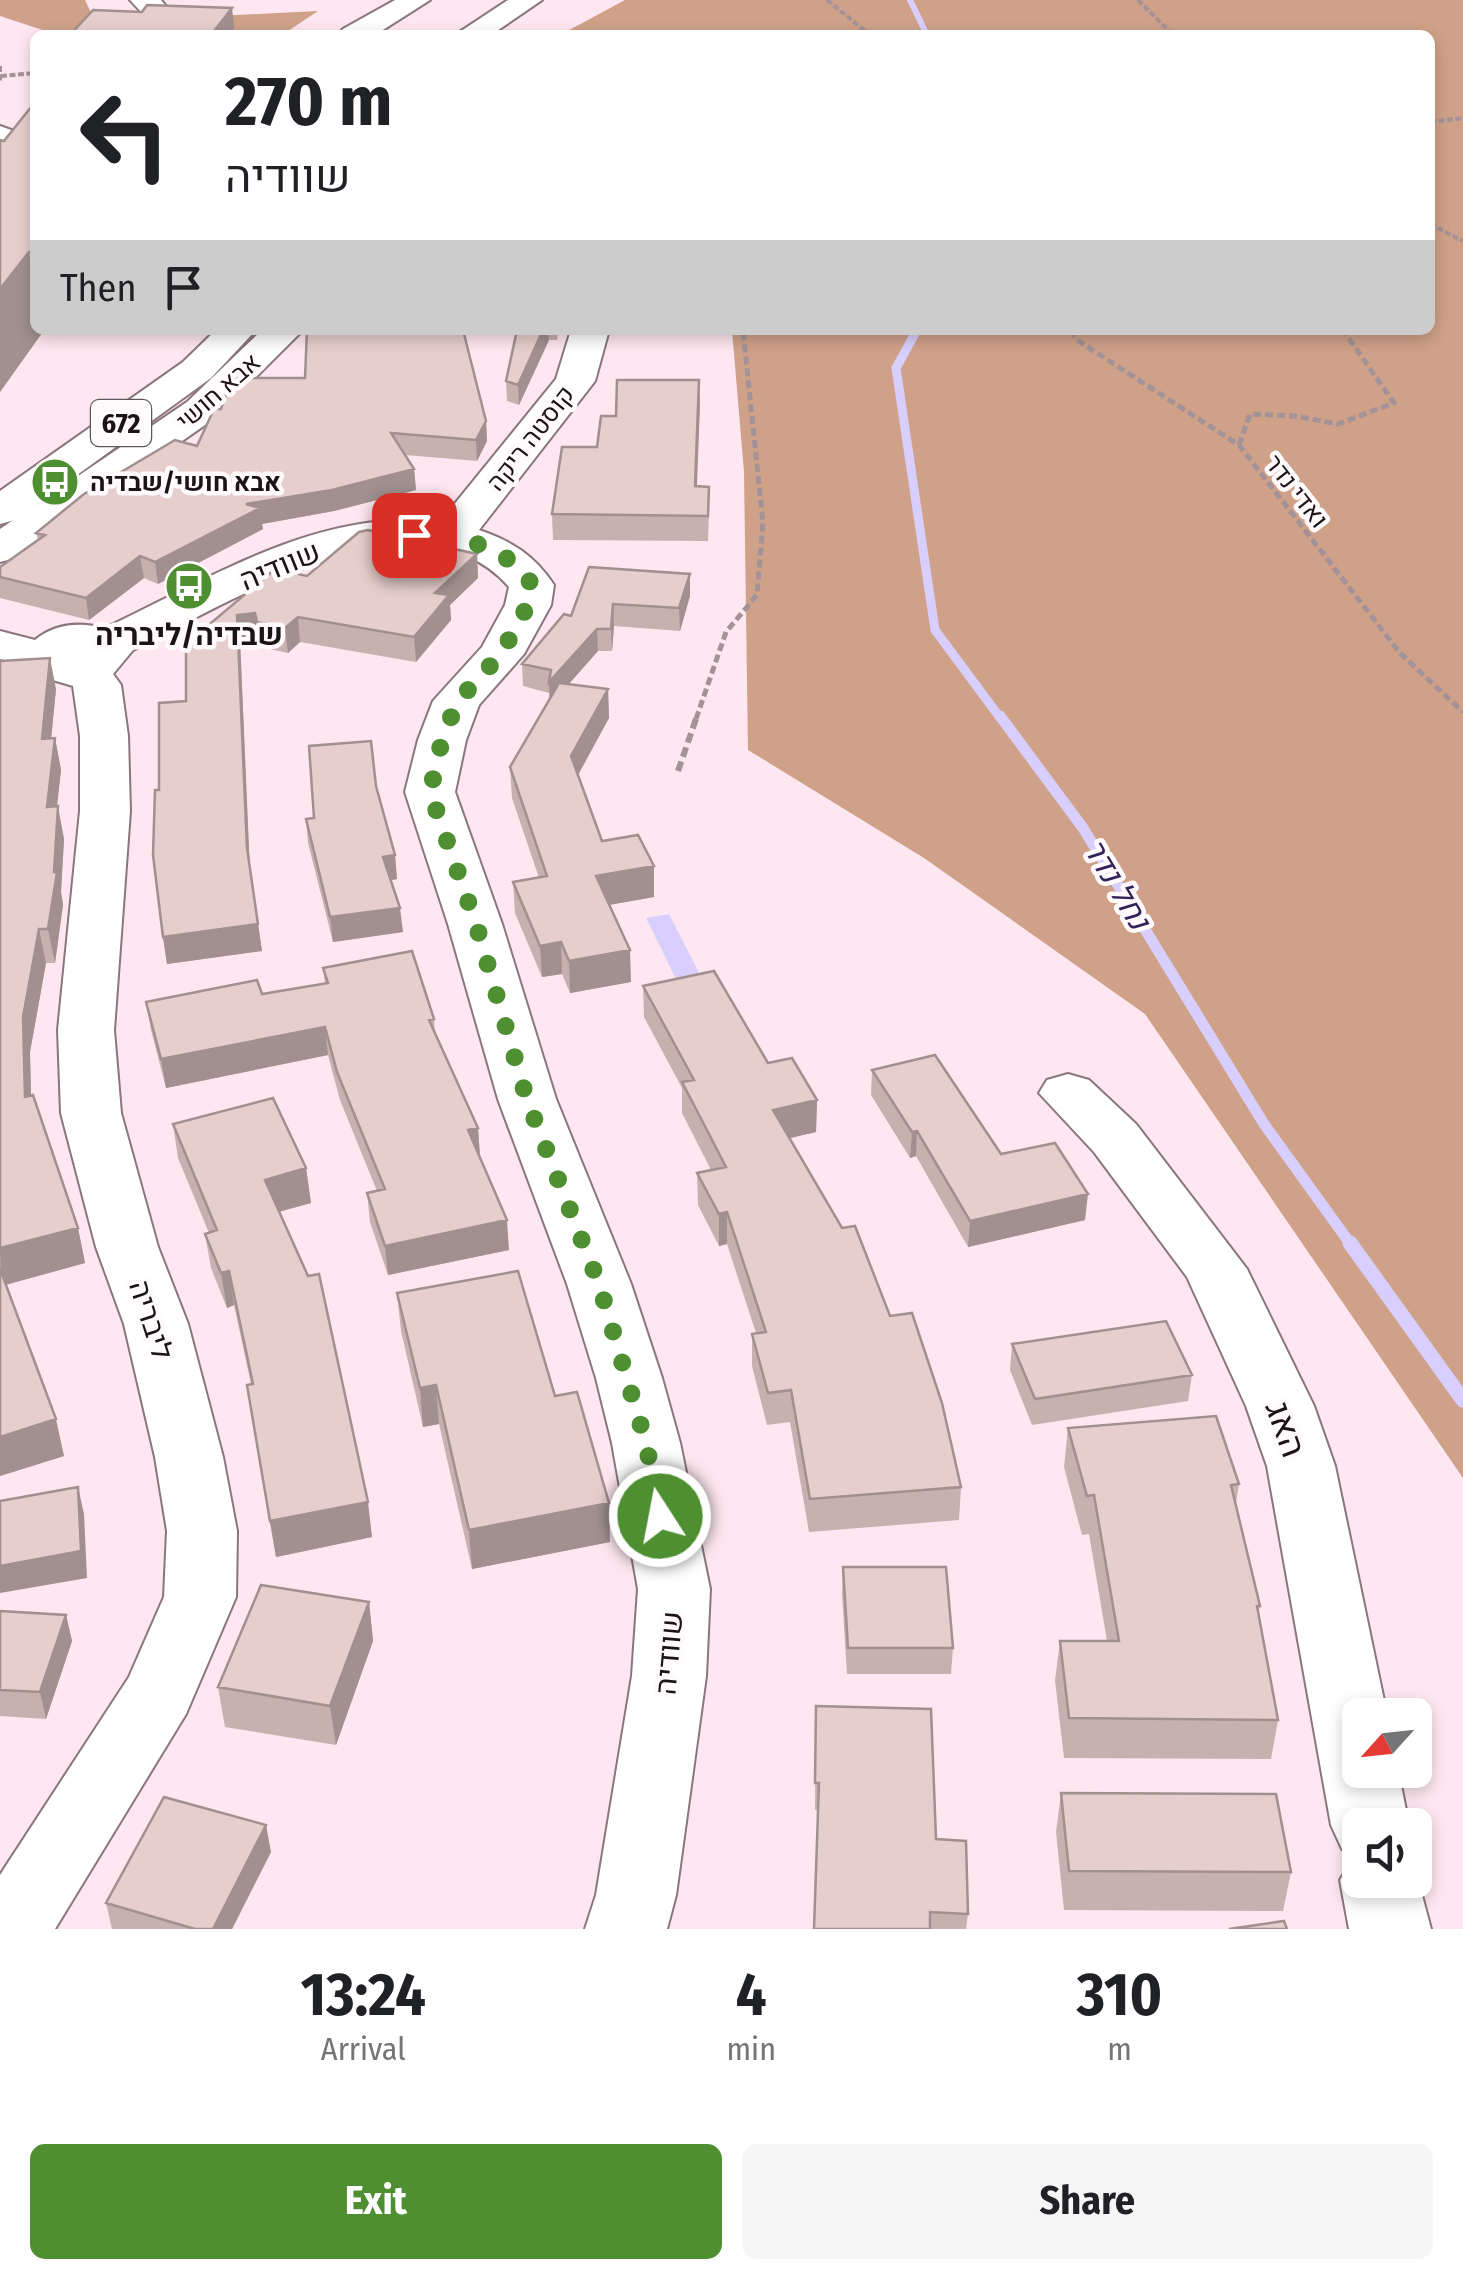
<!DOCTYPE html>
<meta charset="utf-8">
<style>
:root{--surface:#fff;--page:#f6f6f6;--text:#202124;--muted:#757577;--accent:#4e8f31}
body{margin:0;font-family:"Fira Sans Condensed",Heebo,sans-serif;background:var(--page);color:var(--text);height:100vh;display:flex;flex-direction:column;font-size:38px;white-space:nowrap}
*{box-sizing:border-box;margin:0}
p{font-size:32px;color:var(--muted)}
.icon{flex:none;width:55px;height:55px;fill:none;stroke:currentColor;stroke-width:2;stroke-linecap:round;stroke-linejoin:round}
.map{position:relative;height:1929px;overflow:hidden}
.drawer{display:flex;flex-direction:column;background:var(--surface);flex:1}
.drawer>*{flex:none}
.guide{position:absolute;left:30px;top:30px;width:1405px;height:305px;border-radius:15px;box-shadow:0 5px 15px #0003;background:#fff;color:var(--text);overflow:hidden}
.needle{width:65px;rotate:243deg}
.buttons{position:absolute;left:1342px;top:1698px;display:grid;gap:20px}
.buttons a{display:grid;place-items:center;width:90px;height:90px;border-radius:15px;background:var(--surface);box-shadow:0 5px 15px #0003;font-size:50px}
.pin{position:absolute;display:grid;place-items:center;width:85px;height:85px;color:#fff;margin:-42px;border-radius:20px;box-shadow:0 5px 15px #0006}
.me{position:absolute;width:110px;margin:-55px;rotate:349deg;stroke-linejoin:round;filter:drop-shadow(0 0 8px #0008)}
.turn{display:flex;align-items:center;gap:35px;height:210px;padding:0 30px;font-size:45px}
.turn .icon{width:130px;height:130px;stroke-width:2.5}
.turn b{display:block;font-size:70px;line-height:85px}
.then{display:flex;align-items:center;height:95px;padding:0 30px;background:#0003;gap:20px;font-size:38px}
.eta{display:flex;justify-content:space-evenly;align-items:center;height:170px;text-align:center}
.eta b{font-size:60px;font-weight:700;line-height:70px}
.primary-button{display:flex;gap:20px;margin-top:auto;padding:20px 30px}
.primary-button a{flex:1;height:115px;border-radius:15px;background:var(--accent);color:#fff;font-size:40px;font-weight:700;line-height:115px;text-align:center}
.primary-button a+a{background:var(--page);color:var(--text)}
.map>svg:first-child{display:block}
</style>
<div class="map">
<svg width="1463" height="1929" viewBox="0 0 1463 1929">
<rect width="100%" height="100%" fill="#fee7f0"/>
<path fill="#cfa188" d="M 0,0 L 85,0 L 94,19 L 139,20 L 318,11 L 282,35 L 58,35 L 0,16 Z
M 625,0 L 1463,0 L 1463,1478 L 1145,1014 L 924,858 L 748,750 L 744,472 L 732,330 L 1430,330 L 1430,35 L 560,35 Z"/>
<path fill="#d8cfff" d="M 669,914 L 701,977 L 677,981 L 646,918 Z"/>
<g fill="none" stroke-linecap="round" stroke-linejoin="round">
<path stroke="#d8cfff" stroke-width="6" d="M 910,0 L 927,35"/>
<path stroke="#d8cfff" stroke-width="9" d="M 917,330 L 896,368 L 935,630 L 1001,719"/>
<path stroke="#d8cfff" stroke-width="11" d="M 1000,716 L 1083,828 L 1264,1124 L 1352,1246"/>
<path stroke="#d8cfff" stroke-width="15" d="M 1350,1243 L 1463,1400"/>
<g stroke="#8a767e" stroke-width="4">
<path id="minor" d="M 130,0 L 161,0 L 170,11 L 166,17 L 146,17 Z
M 395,0 L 430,0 L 375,35 L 338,35 L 343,29 Z
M 0,126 L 28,136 L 35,143 L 35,164 L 12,188 L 0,191 L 0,162 L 9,153 L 0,148 Z
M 262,330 L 303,330 L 215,418 L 15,558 L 0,562 L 0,529 L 187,402 Z
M 571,330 L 609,330 L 595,381 L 479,530 C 512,541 535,556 554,585 L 551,605 L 524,654 L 479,705 L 466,740 L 455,792 L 502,924 L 556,1099 L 631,1284 L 662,1378 L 680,1443 L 710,1589 L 706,1676 L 676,1895 L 667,1929 L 585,1929 L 596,1895 L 632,1676 L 638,1589 L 612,1443 L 596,1378 L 567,1284 L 498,1099 L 448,924 L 405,792 L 418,740 L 433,701 L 482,647 L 505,605 L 509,587 C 418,482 229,603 133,650 L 113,674 L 121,685 L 128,736 L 130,811 L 114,1030 L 121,1113 L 158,1247 L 188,1324 L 223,1457 L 237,1531 L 236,1597 L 186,1714 L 55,1929 L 0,1929 L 0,1875 L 129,1677 L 164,1597 L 167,1531 L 155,1457 L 124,1324 L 96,1247 L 61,1113 L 58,1030 L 80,811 L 80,736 L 73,686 L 46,678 L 31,667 L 0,659 L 0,631 L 35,640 C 55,623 81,622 105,628 C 209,579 321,507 440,522 L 556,379 Z
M 1068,1074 L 1089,1080 L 1136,1124 L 1247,1269 L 1314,1406 L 1335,1466 L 1387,1715 L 1360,1715 L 1360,1770 L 1398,1770 L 1409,1825 L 1360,1825 L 1360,1880 L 1415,1880 L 1415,1869 L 1431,1929 L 1349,1929 L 1340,1880 L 1356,1854 L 1342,1849 L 1331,1825 L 1267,1466 L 1246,1406 L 1187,1277 L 1094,1152 L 1039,1093 L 1047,1080 Z"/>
</g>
<g stroke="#8a767e" stroke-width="4">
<path id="major" d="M 508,0 L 542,0 L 491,35 L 455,35 Z
M 216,330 L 256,330 L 211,378 L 15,520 L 0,524 L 0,491 L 183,362 Z"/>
</g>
<path stroke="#a39298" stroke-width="4" stroke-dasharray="6 2.5" stroke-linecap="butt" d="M 827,0 L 870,35
M 1138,0 L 1173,35
M 0,66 L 0,82
M 1,76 L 35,73
M 1430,122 L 1463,118
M 1430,224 L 1463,241"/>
<path stroke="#a39298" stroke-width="5" stroke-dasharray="8 4" stroke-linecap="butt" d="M 1071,330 L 1077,340 L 1239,445 L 1400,653 L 1463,712
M 1239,445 L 1250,414 L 1295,416 L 1338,424 L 1394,403 L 1343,330
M 696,719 L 726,632 L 757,595 L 763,523 L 743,330"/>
<path stroke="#a39298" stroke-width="6" stroke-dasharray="10 5" stroke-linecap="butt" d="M 678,771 L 697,716"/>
<use href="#minor" fill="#fff" fill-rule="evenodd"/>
<use href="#major" fill="#fff" fill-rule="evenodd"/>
</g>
<path fill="#c6b1af" d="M 35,102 L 35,330 L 80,330 L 77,335 L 42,333 L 0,392 L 0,140 L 4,141 Z
M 517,330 L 559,330 L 557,340 L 549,340 L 519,405 L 507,401 L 506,381 Z
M 639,330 L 684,330 L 684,332 L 639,332 Z
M 305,378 L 486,421 L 487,441 L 477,461 L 405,455 L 414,469 L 416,490 L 334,511 L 262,524 L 263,529 L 158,584 L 144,578 L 89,620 L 0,598 L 0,577 L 38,540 L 36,533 L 197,446 L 221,409 Z
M 700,404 L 696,486 L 709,512 L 708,541 L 553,540 L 552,514 L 597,447 L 616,416 Z
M 477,554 L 478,578 L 450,605 L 451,620 L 416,662 L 300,642 L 288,653 L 260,647 L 258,637 L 240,640 L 250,870 L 262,951 L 167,964 L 163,937 L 159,790 L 186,701 L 186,644 L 307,576 Z
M 589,567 L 690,596 L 680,631 L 614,626 L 612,651 L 598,651 L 569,684 L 608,689 L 609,718 L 578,775 L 602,841 L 654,866 L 654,897 L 609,905 L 631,982 L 570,993 L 562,974 L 542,977 L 515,913 L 513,882 L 539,878 L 512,798 L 510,767 L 550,700 L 549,693 L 523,686 L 522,664 L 571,616 Z
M 0,661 L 56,689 L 51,738 L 55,738 L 61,770 L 57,806 L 64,839 L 61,892 L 63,905 L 55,963 L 46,963 L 30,1052 L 31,1096 L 78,1228 L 85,1263 L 6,1285 L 64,1456 L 0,1476 Z
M 376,786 L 395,855 L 397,879 L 391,880 L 403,932 L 333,942 L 308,843 L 306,819 L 314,818 Z
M 323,968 L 434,1019 L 435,1033 L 478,1128 L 480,1157 L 509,1250 L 388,1275 L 370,1222 L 367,1193 L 377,1191 L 340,1100 L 328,1055 L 166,1088 L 151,1030 L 146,1002 L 262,994 L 325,983 Z
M 643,986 L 768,1063 L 817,1100 L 816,1132 L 789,1138 L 890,1316 L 961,1487 L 959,1520 L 809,1532 L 790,1422 L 767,1425 L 752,1366 L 752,1334 L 756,1333 L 727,1244 L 719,1246 L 698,1205 L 697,1173 L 711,1170 L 682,1113 L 682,1088 L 644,1017 Z
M 872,1070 L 1001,1154 L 1085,1220 L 968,1247 L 916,1156 L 910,1158 L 871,1095 Z
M 173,1124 L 306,1168 L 311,1203 L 279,1212 L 372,1537 L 276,1557 L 252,1420 L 251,1384 L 234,1305 L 227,1308 L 211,1268 L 205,1234 L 209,1233 L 178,1158 Z
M 397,1293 L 555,1396 L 610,1542 L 472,1569 L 439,1424 L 423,1427 L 401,1331 Z
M 1012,1344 L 1192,1375 L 1188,1401 L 1032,1425 L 1010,1370 Z
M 1068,1428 L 1239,1484 L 1236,1503 L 1260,1606 L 1258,1614 L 1278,1720 L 1271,1759 L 1064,1758 L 1055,1680 L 1060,1641 L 1107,1641 L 1089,1534 L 1082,1535 L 1064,1467 Z
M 843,1567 L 953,1648 L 951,1674 L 847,1674 L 842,1594 Z
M 369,1602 L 373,1641 L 336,1745 L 225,1727 L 218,1687 Z
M 0,1611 L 66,1615 L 72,1641 L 46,1719 L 0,1716 Z
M 816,1706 L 936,1839 L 968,1914 L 966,1929 L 814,1929 L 818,1810 L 815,1810 Z
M 1061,1793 L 1291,1872 L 1283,1911 L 1064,1910 L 1056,1832 Z
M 271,1852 L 232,1929 L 112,1929 L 106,1903 Z"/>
<path fill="#a1908f" d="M 232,8 L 235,35 L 211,35 Z
M 29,252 L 35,290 L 35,330 L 42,330 L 42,333 L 0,392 L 0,289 Z
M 543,330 L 548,330 L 549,340 L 519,405 L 518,385 Z
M 699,380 L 700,404 L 696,512 L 695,486 Z
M 486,421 L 487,441 L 477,461 L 476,440 Z
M 414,469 L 416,490 L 334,511 L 262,524 L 263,529 L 158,584 L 155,562 L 246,504 Z
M 477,554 L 478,578 L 450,605 L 451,620 L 416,662 L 414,637 L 435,593 Z
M 140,556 L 144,578 L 89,620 L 86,598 Z
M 690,574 L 690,596 L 680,631 L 679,608 Z
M 613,604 L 614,626 L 612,651 L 611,629 Z
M 255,613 L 258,637 L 240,640 L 250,875 L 247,848 L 237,615 Z
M 298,617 L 300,642 L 288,653 L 285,628 Z
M 597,629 L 598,651 L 550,705 L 549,682 Z
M 50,658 L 56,689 L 48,771 L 42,739 Z
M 608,689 L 609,718 L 572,786 L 571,756 Z
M 55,738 L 61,770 L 53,840 L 47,807 Z
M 58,806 L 64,839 L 61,892 L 63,905 L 55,963 L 48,929 Z
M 395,855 L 397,879 L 386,881 L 383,857 Z
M 654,866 L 654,897 L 597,907 L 596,876 Z
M 400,908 L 403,932 L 333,942 L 330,917 Z
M 258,924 L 262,951 L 167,964 L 163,937 Z
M 39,929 L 46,963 L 30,1052 L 32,1133 L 25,1097 L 23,1017 Z
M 561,942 L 562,974 L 542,977 L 540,946 Z
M 630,950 L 631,982 L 570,993 L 569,961 Z
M 325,1027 L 328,1055 L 166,1088 L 161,1059 Z
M 817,1100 L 816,1132 L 773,1142 L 773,1110 Z
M 478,1128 L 480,1157 L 468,1130 Z
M 917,1131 L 916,1156 L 910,1158 L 912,1132 Z
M 306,1168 L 311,1203 L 270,1214 L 265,1180 Z
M 1088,1194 L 1085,1220 L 968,1247 L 970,1221 Z
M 727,1212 L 727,1244 L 719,1246 L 719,1214 Z
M 507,1220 L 509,1250 L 388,1275 L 385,1246 Z
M 78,1228 L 85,1263 L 1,1286 L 0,1248 Z
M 229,1271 L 234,1305 L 227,1308 L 221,1273 Z
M 436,1385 L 439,1424 L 423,1427 L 420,1388 Z
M 56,1419 L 64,1456 L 0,1476 L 0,1437 Z
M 78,1487 L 84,1514 L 87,1578 L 0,1593 L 0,1566 Z
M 368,1502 L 372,1537 L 276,1557 L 270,1521 Z
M 609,1503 L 610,1542 L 472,1569 L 469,1530 Z
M 369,1602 L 373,1641 L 336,1745 L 330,1706 Z
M 66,1615 L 72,1641 L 46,1719 L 40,1692 Z
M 266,1825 L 271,1852 L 232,1929 L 213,1929 Z"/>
<path fill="#e6cecc" stroke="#a1908f" stroke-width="2.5" d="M 147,5 L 232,8 L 211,35 L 70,35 L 93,10 L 142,12 Z
M 35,102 L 35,252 L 29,252 L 0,289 L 0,140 L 4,141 Z
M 307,330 L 463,330 L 486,421 L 476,440 L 391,433 L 414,469 L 332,490 L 246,504 L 260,508 L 155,562 L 140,556 L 86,598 L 0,577 L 0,567 L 45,535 L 36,533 L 84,494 L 175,440 L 197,446 L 214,409 L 221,409 L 229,386 L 238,378 L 305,378 Z
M 517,330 L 543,330 L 518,385 L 506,381 Z
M 617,380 L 699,380 L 695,486 L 709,487 L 708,516 L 552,514 L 562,447 L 597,447 L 601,416 L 616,416 Z
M 368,530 L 477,554 L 435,593 L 449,595 L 414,637 L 298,617 L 285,628 L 257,622 L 255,613 L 237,615 L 247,848 L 258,924 L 163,937 L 153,855 L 155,790 L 159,790 L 159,703 L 186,701 L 186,644 L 275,569 L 307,576 L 359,532 Z
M 589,567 L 690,574 L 679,608 L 613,604 L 611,629 L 597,629 L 549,682 L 551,670 L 522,664 L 564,614 L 571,616 Z
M 50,658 L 42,739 L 55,738 L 47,807 L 58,806 L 54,872 L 57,872 L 48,929 L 39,929 L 23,1017 L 25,1097 L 33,1095 L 78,1228 L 0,1248 L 0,661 Z
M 559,683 L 608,689 L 571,756 L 602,841 L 638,835 L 654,866 L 596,876 L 630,950 L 569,961 L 561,942 L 540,946 L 513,882 L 547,876 L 510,767 Z
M 371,741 L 376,786 L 395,855 L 383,857 L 400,908 L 330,917 L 306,819 L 314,818 L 309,746 Z
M 412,951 L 434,1019 L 429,1020 L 478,1128 L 468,1130 L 507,1220 L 385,1246 L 367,1193 L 385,1189 L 337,1072 L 325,1027 L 161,1059 L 146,1002 L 257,980 L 262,994 L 328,983 L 323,968 Z
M 714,971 L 768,1063 L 792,1058 L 817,1100 L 773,1110 L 842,1228 L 855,1226 L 890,1316 L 912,1313 L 942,1403 L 961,1487 L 810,1499 L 791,1390 L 768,1393 L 752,1334 L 766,1332 L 727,1212 L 719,1214 L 697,1173 L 726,1167 L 682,1082 L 694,1080 L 643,986 Z
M 935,1055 L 1001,1154 L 1055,1143 L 1088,1194 L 970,1221 L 917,1131 L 912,1132 L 872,1070 Z
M 273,1098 L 306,1168 L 265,1180 L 308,1276 L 319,1274 L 368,1502 L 270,1521 L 247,1385 L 253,1384 L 229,1271 L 221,1273 L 205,1234 L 217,1230 L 173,1124 Z
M 0,1269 L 56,1419 L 0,1437 Z
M 518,1271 L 555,1396 L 577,1392 L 609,1503 L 469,1530 L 436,1385 L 420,1388 L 397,1293 Z
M 1166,1321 L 1192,1375 L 1035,1399 L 1012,1344 Z
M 1216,1416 L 1239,1484 L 1231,1485 L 1260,1606 L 1257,1606 L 1278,1720 L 1069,1718 L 1060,1641 L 1119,1641 L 1094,1495 L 1087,1496 L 1068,1428 Z
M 78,1487 L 81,1551 L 0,1566 L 0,1501 Z
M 843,1567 L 946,1567 L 953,1648 L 848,1648 Z
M 261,1585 L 369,1602 L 330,1706 L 218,1687 Z
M 0,1611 L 66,1615 L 40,1692 L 0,1690 Z
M 816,1706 L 931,1709 L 936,1839 L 966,1841 L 968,1914 L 930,1912 L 930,1929 L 814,1929 L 819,1783 L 815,1783 Z
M 1061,1793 L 1276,1794 L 1291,1872 L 1069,1871 Z
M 164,1797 L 266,1825 L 213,1929 L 195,1929 L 106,1903 Z
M 1284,1921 L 1287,1929 L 1229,1929 Z"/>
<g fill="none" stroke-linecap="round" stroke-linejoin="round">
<path stroke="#4e8f31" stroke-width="18" stroke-dasharray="0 32.4" d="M 414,535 C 459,536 506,544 532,585 L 528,605 L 501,654 L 457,702 L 442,740 L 430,792 L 476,924 L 527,1100 L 599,1284 L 646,1443 L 660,1516"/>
</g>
<defs>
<g id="bus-disc" transform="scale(2.5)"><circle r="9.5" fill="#4e8f31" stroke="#fffafc"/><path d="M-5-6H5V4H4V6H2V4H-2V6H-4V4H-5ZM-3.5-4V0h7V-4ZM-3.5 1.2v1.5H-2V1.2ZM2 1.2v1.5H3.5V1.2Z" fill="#fff"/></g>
</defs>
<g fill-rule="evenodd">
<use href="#bus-disc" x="55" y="482"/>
<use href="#bus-disc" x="189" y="586"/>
</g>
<g text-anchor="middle" stroke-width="9" stroke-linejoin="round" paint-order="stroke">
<g font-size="25" fill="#1b1316" stroke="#fffafc">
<text transform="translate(218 391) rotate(-41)" y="9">אבא חושי</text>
<text transform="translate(530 438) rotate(-52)" y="9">קוסטה ריקה</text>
<text transform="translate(1297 491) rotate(52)" y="9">ואדי נדר</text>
</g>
<g font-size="25" font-weight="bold" fill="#1b1316" stroke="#fffafc" text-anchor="start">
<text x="90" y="491">אבא חושי/שבדיה</text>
</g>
<rect fill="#fffafc" stroke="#5f585b" stroke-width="2.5" x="91" y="400" width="60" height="46" rx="8"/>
<g font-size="28" font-weight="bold" fill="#1b1316">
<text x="121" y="433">672</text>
</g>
<g font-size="30" fill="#1b1316" stroke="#fffafc">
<text transform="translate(280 566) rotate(-22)" y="10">שוודיה</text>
<text transform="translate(151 1320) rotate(72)" y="10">ליבריה</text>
<text transform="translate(669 1653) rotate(-85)" y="10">שוודיה</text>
</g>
<g font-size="30" font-weight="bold" fill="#1b1316" stroke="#fffafc">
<text x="189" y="645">שבדיה/ליבריה</text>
</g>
<g font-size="32" font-style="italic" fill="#322259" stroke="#fffafc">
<text transform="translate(1117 884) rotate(59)" y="11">נחל נדר</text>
</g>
<g font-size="35" fill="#1b1316" stroke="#fffafc">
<text transform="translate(1286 1429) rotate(70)" y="12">האג</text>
</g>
</g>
</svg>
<div class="buttons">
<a><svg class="needle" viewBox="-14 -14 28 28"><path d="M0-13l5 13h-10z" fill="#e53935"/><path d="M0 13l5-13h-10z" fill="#757577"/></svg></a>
<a><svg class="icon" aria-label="sound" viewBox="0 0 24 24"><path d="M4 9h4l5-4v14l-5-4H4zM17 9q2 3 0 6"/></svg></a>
</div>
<div class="pin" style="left:414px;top:535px;background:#d93025"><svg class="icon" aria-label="arrive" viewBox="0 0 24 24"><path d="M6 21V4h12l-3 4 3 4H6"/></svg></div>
<svg class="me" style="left:660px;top:1516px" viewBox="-20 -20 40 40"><circle r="17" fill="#4e8f31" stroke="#fff" stroke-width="3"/><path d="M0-11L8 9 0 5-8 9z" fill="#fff"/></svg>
<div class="guide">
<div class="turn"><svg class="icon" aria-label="left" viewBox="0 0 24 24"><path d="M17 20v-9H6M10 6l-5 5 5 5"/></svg><div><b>270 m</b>שוודיה</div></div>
<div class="then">Then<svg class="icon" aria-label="arrive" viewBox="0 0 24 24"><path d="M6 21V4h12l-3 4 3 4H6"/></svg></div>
</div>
</div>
<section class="drawer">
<div class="eta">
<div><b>13:24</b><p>Arrival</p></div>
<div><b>4</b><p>min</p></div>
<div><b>310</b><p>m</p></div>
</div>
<div class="primary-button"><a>Exit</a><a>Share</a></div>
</section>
